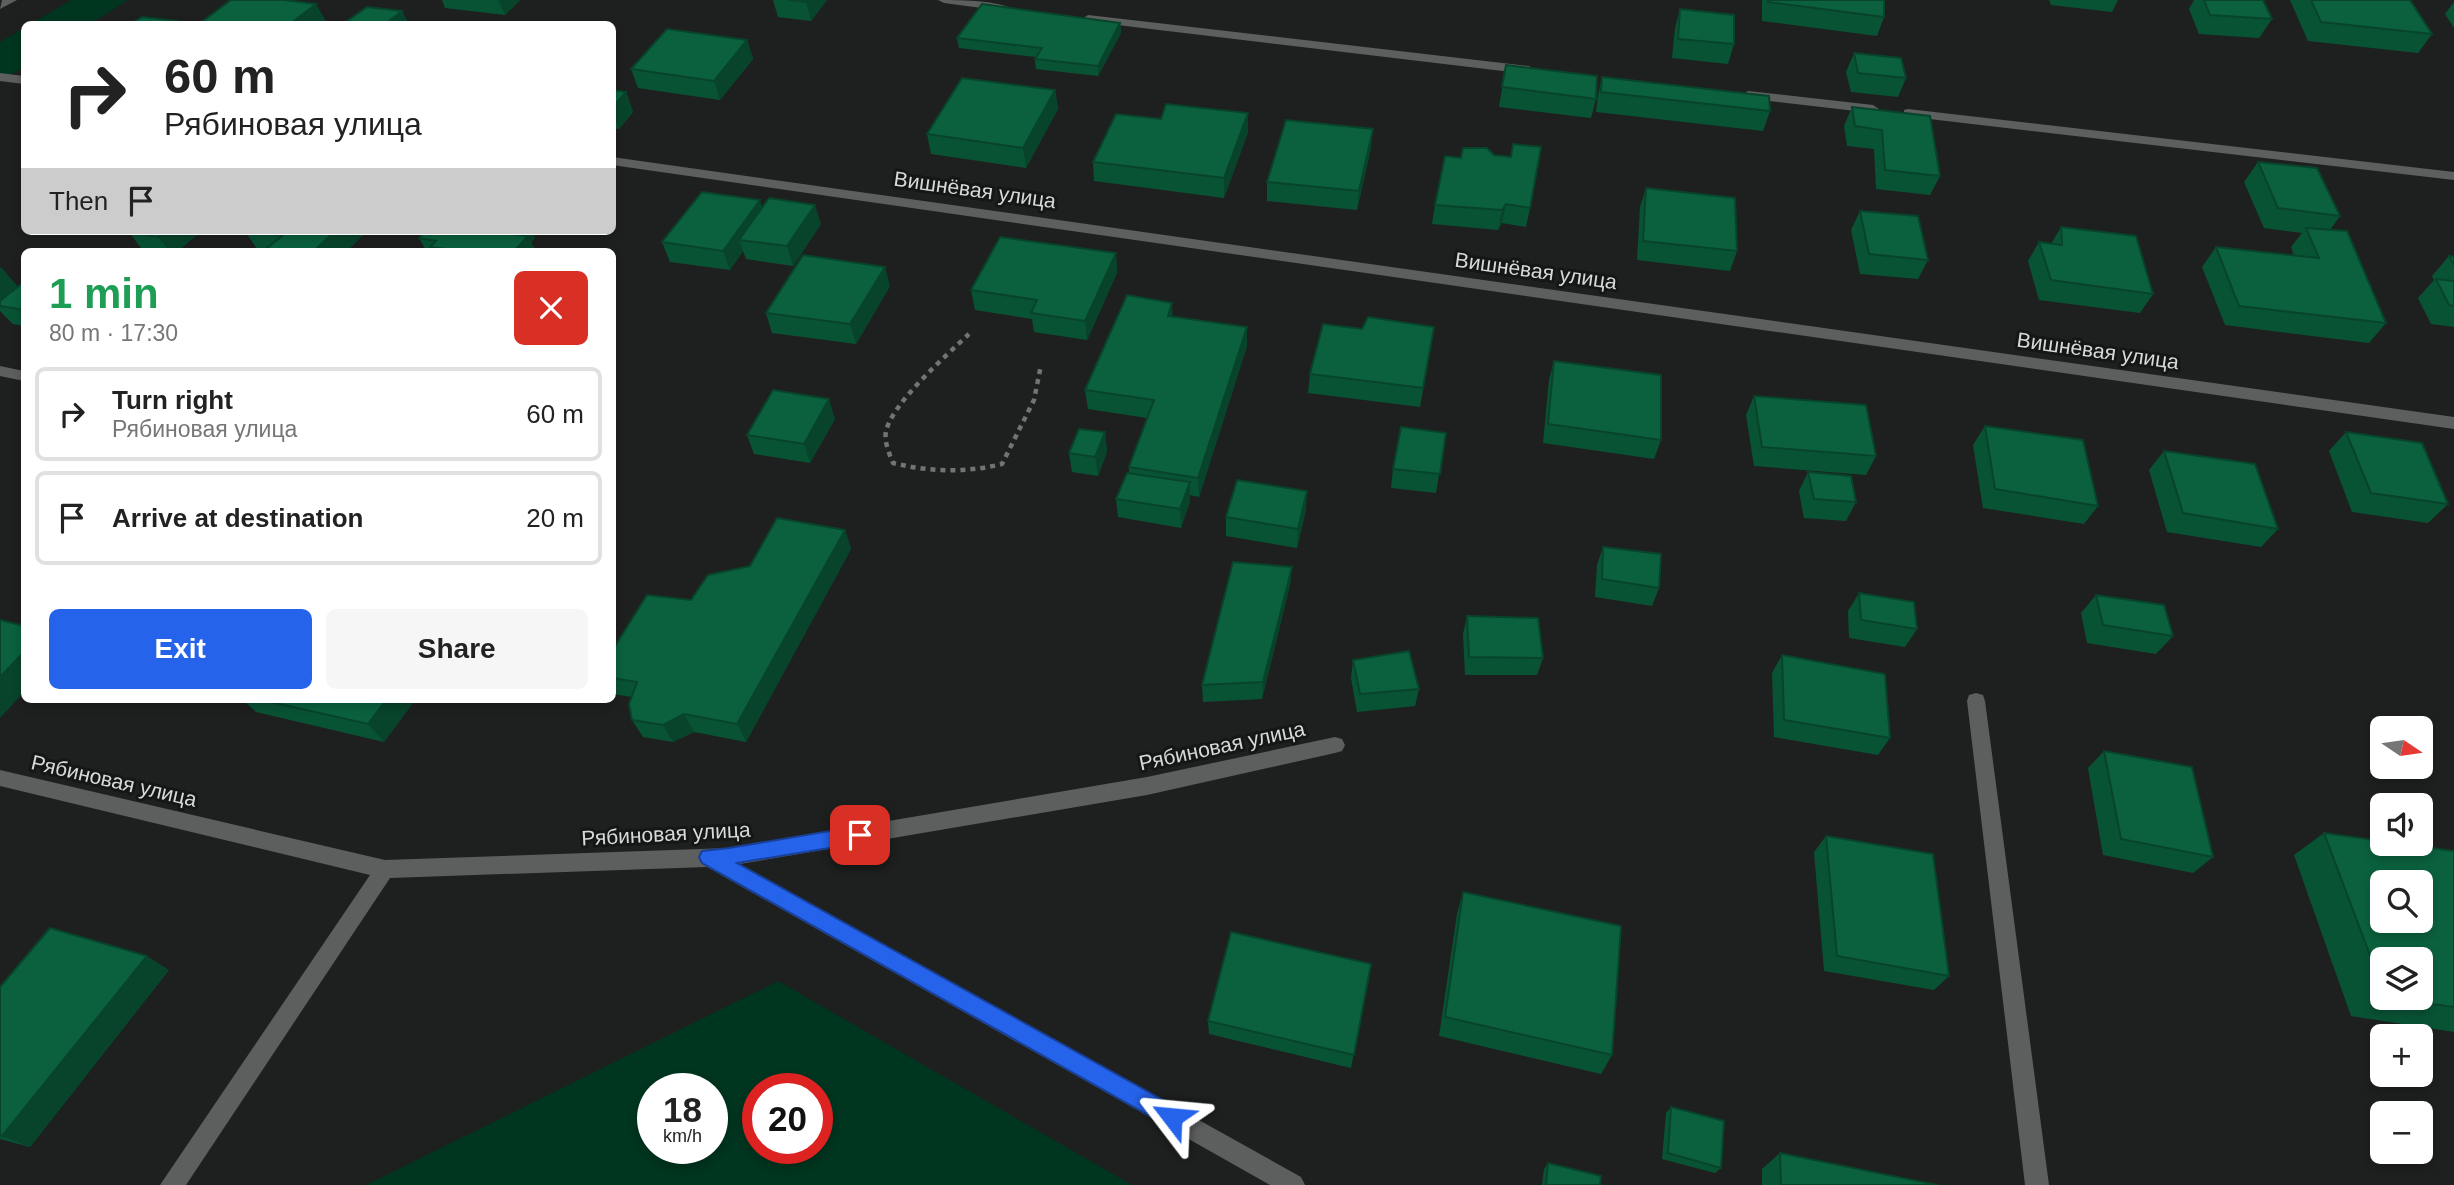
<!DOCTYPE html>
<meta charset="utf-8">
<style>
:root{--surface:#fff;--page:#f6f6f6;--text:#222;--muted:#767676;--line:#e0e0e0;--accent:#2563eb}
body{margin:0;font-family:Helvetica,sans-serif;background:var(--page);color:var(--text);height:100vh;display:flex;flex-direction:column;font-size:26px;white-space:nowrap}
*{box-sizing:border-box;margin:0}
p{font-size:23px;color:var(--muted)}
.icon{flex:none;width:38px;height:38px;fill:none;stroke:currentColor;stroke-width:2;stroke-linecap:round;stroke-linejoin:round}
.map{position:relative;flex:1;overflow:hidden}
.drawer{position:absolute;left:21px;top:248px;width:595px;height:455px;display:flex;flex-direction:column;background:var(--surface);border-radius:10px;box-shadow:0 4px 10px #0003}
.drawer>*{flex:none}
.guide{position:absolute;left:21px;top:21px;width:595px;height:214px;border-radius:10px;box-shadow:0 4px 10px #0003;background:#fff;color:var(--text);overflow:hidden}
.needle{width:46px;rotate:103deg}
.tools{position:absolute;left:2370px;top:716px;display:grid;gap:14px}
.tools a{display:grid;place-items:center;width:63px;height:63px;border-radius:10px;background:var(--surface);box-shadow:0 4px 10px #0003;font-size:35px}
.speed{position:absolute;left:637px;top:1073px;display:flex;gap:14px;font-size:35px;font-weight:700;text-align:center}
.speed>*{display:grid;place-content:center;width:91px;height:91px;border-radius:50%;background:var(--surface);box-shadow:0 4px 10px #0003;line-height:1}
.speed small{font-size:18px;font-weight:400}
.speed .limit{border:10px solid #d22;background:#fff;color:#111}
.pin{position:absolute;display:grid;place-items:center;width:60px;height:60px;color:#fff;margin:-30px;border-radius:14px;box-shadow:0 4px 10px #0006}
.me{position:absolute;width:77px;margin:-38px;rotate:299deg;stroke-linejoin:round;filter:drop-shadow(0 0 5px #0008)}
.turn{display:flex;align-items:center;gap:24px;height:147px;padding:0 28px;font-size:32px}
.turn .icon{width:91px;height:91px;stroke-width:2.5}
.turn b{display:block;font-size:49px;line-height:60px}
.then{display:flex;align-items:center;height:66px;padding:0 28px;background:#0003;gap:14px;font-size:26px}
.round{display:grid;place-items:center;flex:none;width:74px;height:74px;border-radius:10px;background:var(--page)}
.headline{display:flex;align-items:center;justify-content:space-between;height:119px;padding:0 28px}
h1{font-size:42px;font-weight:600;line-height:52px;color:#1e9e55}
.cta{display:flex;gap:14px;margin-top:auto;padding:14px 28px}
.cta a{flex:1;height:80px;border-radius:10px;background:var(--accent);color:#fff;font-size:28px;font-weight:600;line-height:80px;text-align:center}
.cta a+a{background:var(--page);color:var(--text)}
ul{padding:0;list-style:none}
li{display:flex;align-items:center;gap:21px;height:94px;margin:0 14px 10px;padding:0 14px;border:4px solid var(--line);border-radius:10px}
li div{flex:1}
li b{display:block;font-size:26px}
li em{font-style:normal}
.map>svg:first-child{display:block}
</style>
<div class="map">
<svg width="2454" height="1185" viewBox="0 0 2454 1185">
<rect width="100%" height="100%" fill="#1e201f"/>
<path fill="#00351f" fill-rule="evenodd" d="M 72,0 L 128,0 L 90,24 L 30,24 Z
M 24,28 L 24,67 L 0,82 L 0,42 Z
M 778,981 L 1132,1185 L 366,1185 ZM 653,1088 L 712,1088 L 712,1148 L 653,1148 ZM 758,1088 L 817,1088 L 817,1148 L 758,1148 Z"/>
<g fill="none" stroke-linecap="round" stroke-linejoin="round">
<path stroke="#727372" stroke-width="4.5" stroke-dasharray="5 5" stroke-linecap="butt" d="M 969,334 C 947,355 893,402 886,431 C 884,442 889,453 893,463 C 930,472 965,473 1002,464 L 1034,400 L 1041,365"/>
<path fill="#5d5f5e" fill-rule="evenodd" d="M 2,0 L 17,0 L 0,9 Z
M 938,0 C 959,0 993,0 1010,8 L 1004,11 L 944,3 Z
M 1088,15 L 1529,66 L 1535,70 L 1529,74 L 1084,21 L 1082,19 Z
M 0,73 L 24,76 L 24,84 L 0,81 Z
M 1748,91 L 1873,105 L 1879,109 L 1873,113 L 1744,98 L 1742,95 Z
M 1908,109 L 2454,172 L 2454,180 L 1904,116 L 1904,110 Z
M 612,157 L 2454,417 L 2454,429 L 612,165 Z
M 0,366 L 24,371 L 24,381 L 0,376 Z
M 1976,693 L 1983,695 L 1985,701 L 2049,1185 L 2025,1185 L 1967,701 L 1969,695 Z
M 1335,737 L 1342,739 L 1345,745 L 1342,751 L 1335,753 L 1147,795 L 740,864 L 1301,1177 L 1305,1185 L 1270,1185 L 707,867 L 390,878 L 186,1185 L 160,1185 L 370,875 L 0,786 L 0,770 L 385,860 L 729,848 L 1147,777 Z"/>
</g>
<path fill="#095335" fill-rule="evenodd" d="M 442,0 L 520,0 L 505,15 L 445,8 Z
M 773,0 L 827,0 L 811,21 L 778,17 Z
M 1762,0 L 1884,0 L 1884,17 L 1877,36 L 1762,21 Z
M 2049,0 L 2118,0 L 2112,12 L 2051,5 Z
M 2194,0 L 2263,0 L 2272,19 L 2259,38 L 2199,34 L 2189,9 Z
M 2290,0 L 2410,0 L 2432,34 L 2418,53 L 2308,41 Z
M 2454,2 L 2454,28 L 2445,14 Z
M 1680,9 L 1734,44 L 1728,64 L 1672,58 L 1675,28 Z
M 1120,23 L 1121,33 L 1098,76 L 1036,69 L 1035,59 L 1036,57 L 959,48 L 957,38 Z
M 747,40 L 753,59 L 720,100 L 638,88 L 631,69 Z
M 1854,53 L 1906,78 L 1898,97 L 1851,92 L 1846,72 Z
M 1506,65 L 1596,99 L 1591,118 L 1499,107 Z
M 1602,77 L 1770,111 L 1763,131 L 1596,112 L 1598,96 Z
M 612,90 L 626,92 L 633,112 L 619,129 L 612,128 Z
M 1055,90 L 1058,109 L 1026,168 L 931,154 L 927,134 Z
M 1852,107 L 1940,176 L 1930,195 L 1876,189 L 1874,149 L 1847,146 L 1844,126 Z
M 1248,132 L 1224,198 L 1094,181 L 1093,162 Z
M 1371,148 L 1357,210 L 1267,201 L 1267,182 Z
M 1445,156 L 1530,208 L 1526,227 L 1502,223 L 1498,230 L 1432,224 L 1435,205 Z
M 2258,162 L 2340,216 L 2330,230 L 2386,323 L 2369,343 L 2225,325 L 2202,267 L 2216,247 L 2294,256 L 2291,247 L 2302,233 L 2264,228 L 2244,182 Z
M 1646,188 L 1737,251 L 1730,271 L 1637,260 L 1640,207 Z
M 762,208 L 821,224 L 793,266 L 746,259 L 743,251 L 730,270 L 670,262 L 662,242 Z
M 1860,211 L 1928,260 L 1918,279 L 1860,274 L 1851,230 Z
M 2061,227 L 2153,294 L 2140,313 L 2039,300 L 2028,261 L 2039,242 L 2051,244 Z
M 245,231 L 367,231 L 346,252 L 265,250 L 257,249 Z
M 425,231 L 532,231 L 535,238 L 531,242 L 536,252 L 427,252 L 419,238 Z
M 129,232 L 200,232 L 177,252 L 144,252 Z
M 1116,253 L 1117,273 L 1087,340 L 1034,332 L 1032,319 L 975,310 L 971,290 Z
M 2449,256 L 2454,257 L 2454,327 L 2431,324 L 2418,298 L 2434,280 L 2432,276 Z
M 0,267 L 18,287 L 24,282 L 24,326 L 13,324 L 0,311 Z
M 890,286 L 856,344 L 772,333 L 766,313 Z
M 1173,317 L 1247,327 L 1247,346 L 1199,497 L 1190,495 L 1190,501 L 1181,528 L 1118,517 L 1116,499 L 1129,473 L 1129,467 L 1147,418 L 1088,409 L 1085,390 Z
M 1434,327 L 1420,407 L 1308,393 L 1310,374 L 1362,329 Z
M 1554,361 L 1661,440 L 1654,459 L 1543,443 L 1549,380 Z
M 1754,396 L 1876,456 L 1866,475 L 1754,466 L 1746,415 Z
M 835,419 L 810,463 L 754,454 L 747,435 Z
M 1985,426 L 2098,506 L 2084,524 L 1983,508 L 1973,445 Z
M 1105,432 L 1107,452 L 1098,476 L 1072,472 L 1069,453 Z
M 2346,432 L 2448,504 L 2428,523 L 2352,512 L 2329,451 Z
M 1446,433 L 1436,493 L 1391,488 L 1393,469 Z
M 2164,451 L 2278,529 L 2261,547 L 2167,532 L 2149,470 Z
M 1808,472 L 1856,502 L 1846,521 L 1804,518 L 1799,491 Z
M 1306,510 L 1297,548 L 1226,536 L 1226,517 Z
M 845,530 L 851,549 L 746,742 L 694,732 L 673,742 L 643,737 L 632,720 L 632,697 L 612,694 L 612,651 L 691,600 L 750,566 Z
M 1603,547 L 1659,588 L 1652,606 L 1595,597 L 1597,565 Z
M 1292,567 L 1290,585 L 1262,699 L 1203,702 L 1202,685 Z
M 1859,593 L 1917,629 L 1905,647 L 1849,638 L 1848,611 Z
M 2096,595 L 2173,636 L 2156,654 L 2087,643 L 2081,613 Z
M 1467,616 L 1543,658 L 1537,675 L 1465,675 L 1463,634 Z
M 1782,655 L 1890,738 L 1878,755 L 1774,737 L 1772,673 Z
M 1353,660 L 1419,689 L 1415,706 L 1357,712 L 1351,678 Z
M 243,700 L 415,700 L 384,742 L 256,712 Z
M 2104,751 L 2213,857 L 2193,873 L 2103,855 L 2088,768 Z
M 2324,833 L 2454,851 L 2454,1032 L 2351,1016 L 2294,855 ZM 2382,959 L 2420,998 L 2382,998 Z
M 1826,836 L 1949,976 L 1934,990 L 1824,971 L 1814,852 Z
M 1463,892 L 1612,1055 L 1601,1074 L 1439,1036 L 1457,914 Z
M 1371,964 L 1351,1068 L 1209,1034 L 1208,1021 Z
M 169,970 L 30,1147 L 0,1139 L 0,987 Z
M 1671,1107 L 1721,1168 L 1715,1173 L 1662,1159 L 1666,1113 Z
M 1780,1153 L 1937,1185 L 1762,1185 L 1762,1169 Z
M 1548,1163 L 1600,1185 L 1542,1185 L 1544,1169 Z"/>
<path fill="#08442b" d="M 498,0 L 520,0 L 505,15 Z
M 808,0 L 827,0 L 811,21 L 806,2 Z
M 316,4 L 327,23 L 325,24 L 290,24 Z
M 402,11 L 409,24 L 385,24 Z
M 1120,23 L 1121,33 L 1098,76 L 1098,66 Z
M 747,40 L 753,59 L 720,100 L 714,81 Z
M 1055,90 L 1058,109 L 1026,168 L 1023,148 Z
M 626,92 L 633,112 L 619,129 L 612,114 L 612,108 Z
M 1248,113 L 1248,132 L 1224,198 L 1224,178 Z
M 1373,129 L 1371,148 L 1357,210 L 1359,191 Z
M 760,200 L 766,219 L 739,240 L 743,251 L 730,270 L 723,251 Z
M 1506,204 L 1502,223 L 1498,230 L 1502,210 Z
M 815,205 L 821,224 L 793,266 L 787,246 Z
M 165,231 L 200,231 L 200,232 L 177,252 L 170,252 L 158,237 Z
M 335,231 L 367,231 L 346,252 L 313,252 Z
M 514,231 L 532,231 L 535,238 L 531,242 L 536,252 L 515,252 L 512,234 Z
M 1116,253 L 1117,273 L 1087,340 L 1085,321 Z
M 1,267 L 18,287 L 0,302 L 0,268 Z
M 885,267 L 890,286 L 856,344 L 850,324 Z
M 1172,303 L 1173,322 L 1168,316 Z
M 1247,327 L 1247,346 L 1199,497 L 1198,478 Z
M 829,399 L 835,419 L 810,463 L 804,444 Z
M 1105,432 L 1107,452 L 1098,476 L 1095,457 Z
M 1190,482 L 1190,501 L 1181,528 L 1180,509 Z
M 1307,491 L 1306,510 L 1297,548 L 1298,529 Z
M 845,530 L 851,549 L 746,742 L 737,724 Z
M 1292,567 L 1290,585 L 1262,699 L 1263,682 Z
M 24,652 L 24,692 L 0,718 L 0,677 Z
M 386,700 L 415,700 L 384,742 L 368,724 Z
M 684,714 L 694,732 L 673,742 L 663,725 Z
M 147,956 L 169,970 L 30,1147 L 2,1136 Z"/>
<path fill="#0b613e" stroke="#08442b" stroke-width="2" fill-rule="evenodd" d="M 231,0 L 284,0 L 316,4 L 290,24 L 199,24 Z
M 789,0 L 808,0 L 806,2 Z
M 1768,0 L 1884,0 L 1884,17 L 1768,2 Z
M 2204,0 L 2263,0 L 2272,19 L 2210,15 Z
M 2311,0 L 2410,0 L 2432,34 L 2321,22 Z
M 982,4 L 1120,23 L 1098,66 L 1035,59 L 1042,48 L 957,38 Z
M 367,7 L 402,11 L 385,24 L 343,24 Z
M 1680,9 L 1734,15 L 1734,44 L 1678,39 Z
M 142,17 L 176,21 L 171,24 L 131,24 Z
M 667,29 L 747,40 L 714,81 L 631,69 Z
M 1854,53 L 1901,58 L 1906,78 L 1858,73 Z
M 1506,65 L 1597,76 L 1596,99 L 1502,87 Z
M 1602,77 L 1769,96 L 1770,111 L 1601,92 Z
M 962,78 L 1055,90 L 1023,148 L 927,134 Z
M 612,90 L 626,92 L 612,108 Z
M 1166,104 L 1248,113 L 1224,178 L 1093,162 L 1116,114 L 1161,119 Z
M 1852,107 L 1930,116 L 1940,176 L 1885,170 L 1882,130 L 1855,126 Z
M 1286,120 L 1373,129 L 1359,191 L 1267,182 Z
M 1513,144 L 1541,147 L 1530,208 L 1506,204 L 1502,210 L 1435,205 L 1445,156 L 1461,158 L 1463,148 L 1487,148 L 1494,155 L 1511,157 Z
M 2258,162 L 2317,168 L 2340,216 L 2278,208 Z
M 1646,188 L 1735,198 L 1737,251 L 1643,241 Z
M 702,192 L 760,200 L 723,251 L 662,242 Z
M 769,198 L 815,205 L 787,246 L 739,240 Z
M 1860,211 L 1918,216 L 1928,260 L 1869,254 Z
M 2061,227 L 2136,236 L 2153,294 L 2051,280 L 2039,242 L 2062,245 Z
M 2306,228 L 2347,231 L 2386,323 L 2239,306 L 2216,247 L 2319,258 Z
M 131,231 L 165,231 L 158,237 L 129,232 Z
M 255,231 L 335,231 L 313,252 L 262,252 L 282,236 Z
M 425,231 L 514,231 L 512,234 L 528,236 L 514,251 L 499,249 L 495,252 L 469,252 L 430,247 L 436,241 L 419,238 Z
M 1000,237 L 1116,253 L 1085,321 L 1031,313 L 1037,300 L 971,290 Z
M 803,255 L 885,267 L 850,324 L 766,313 Z
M 2449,256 L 2454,257 L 2454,265 Z
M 2436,279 L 2454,281 L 2454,306 L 2449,305 Z
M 24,282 L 24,310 L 0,306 L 0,301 Z
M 1127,295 L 1172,303 L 1168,316 L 1247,327 L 1198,478 L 1129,467 L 1154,400 L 1085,390 Z
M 1368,317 L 1434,327 L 1423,388 L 1310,374 L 1323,324 L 1362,329 Z
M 1554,361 L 1661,375 L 1661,440 L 1548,424 Z
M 773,390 L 829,399 L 804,444 L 747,435 Z
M 1754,396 L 1866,405 L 1876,456 L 1762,447 Z
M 1985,426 L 2083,440 L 2098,506 L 1995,489 Z
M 1401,427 L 1446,433 L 1440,474 L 1393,469 Z
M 1079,429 L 1105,432 L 1095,457 L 1069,453 Z
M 2346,432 L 2422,443 L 2448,504 L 2371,493 Z
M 2164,451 L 2255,464 L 2278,529 L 2183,513 Z
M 1808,472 L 1851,476 L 1856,502 L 1814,499 Z
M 1127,473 L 1190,482 L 1180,509 L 1116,499 Z
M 1237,480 L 1307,491 L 1298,529 L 1226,517 Z
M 777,518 L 845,530 L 737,724 L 684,714 L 663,725 L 632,720 L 629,704 L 637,682 L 612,678 L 612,651 L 647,595 L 691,600 L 708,575 L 750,566 Z
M 1603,547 L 1661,554 L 1659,588 L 1602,579 Z
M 1233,562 L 1292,567 L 1263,682 L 1202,685 Z
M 1859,593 L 1914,602 L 1917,629 L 1861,620 Z
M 2096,595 L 2164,605 L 2173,636 L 2103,625 Z
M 1467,616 L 1538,618 L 1543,658 L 1469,657 Z
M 0,620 L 24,626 L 24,652 L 0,677 Z
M 1409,651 L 1419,689 L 1360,694 L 1353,660 Z
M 1782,655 L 1885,674 L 1890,738 L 1784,720 Z
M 262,700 L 386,700 L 368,724 Z
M 2104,751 L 2192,767 L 2213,857 L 2121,839 Z
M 2324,833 L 2382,841 L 2382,844 L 2402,844 L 2454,851 L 2454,1007 L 2391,998 L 2420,998 L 2420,959 L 2382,959 L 2382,987 ZM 2382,882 L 2420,882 L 2420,920 L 2382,920 Z
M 1826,836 L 1933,854 L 1949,976 L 1837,956 Z
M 1463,892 L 1621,926 L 1612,1055 L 1445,1017 Z
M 50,928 L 147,956 L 2,1136 L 0,1135 L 0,987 Z
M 1231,932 L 1371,964 L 1354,1055 L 1208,1021 Z
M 1671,1107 L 1724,1121 L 1721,1168 L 1668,1153 Z
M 1780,1153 L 1937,1185 L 1781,1185 Z
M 1548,1163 L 1601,1176 L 1600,1185 L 1546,1185 Z"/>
<path fill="#2563eb" stroke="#184099" stroke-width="2" d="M 860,826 L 866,829 L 869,835 L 866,840 L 860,843 L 737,863 L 1179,1109 L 1182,1117 L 1179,1124 L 1172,1127 L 1164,1124 L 702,863 L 699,857 L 702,851 L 729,848 Z"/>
<g text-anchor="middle" stroke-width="6" stroke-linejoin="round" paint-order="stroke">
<g font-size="21" fill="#d8d9d8" stroke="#151716">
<text transform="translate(975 190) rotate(8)" y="7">Вишнёвая улица</text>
<text transform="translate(1536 271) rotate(8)" y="7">Вишнёвая улица</text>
<text transform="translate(2098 351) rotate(8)" y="7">Вишнёвая улица</text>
<text transform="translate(1222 746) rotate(-12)" y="7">Рябиновая улица</text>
<text transform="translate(114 781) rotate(13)" y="7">Рябиновая улица</text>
<text transform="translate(666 834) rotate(-3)" y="7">Рябиновая улица</text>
</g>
</g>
</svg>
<div class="tools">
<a><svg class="needle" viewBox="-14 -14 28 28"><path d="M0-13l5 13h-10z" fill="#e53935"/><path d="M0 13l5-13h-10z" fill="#767676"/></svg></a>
<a><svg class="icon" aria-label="sound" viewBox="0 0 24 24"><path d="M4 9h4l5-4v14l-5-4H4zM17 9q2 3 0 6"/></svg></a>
<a><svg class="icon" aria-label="search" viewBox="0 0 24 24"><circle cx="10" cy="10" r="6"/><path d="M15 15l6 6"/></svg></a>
<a><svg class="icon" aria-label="layers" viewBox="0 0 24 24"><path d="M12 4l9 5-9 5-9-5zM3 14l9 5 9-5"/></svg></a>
<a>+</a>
<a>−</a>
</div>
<div class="speed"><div>18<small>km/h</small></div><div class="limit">20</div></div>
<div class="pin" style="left:860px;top:835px;background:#d93025"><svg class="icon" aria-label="arrive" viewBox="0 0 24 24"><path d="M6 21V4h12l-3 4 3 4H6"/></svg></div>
<svg class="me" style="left:1172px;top:1117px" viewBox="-20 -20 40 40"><path d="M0-17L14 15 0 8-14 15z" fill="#2563eb" stroke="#fff" stroke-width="4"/></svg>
<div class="guide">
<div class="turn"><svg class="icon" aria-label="right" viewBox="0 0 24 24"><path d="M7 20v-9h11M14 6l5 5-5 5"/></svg><div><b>60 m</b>Рябиновая улица</div></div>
<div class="then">Then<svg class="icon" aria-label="arrive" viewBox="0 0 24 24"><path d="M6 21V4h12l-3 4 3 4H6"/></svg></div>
</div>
<section class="drawer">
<div class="headline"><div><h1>1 min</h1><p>80 m · 17:30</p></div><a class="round" style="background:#d93025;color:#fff"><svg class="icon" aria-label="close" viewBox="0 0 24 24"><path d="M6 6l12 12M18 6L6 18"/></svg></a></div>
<ul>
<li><svg class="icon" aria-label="right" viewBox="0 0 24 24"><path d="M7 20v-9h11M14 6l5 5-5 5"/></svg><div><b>Turn right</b><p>Рябиновая улица</p></div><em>60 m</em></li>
<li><svg class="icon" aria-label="arrive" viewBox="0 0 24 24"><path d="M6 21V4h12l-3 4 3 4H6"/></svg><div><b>Arrive at destination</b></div><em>20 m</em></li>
</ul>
<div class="cta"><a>Exit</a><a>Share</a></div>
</section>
</div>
